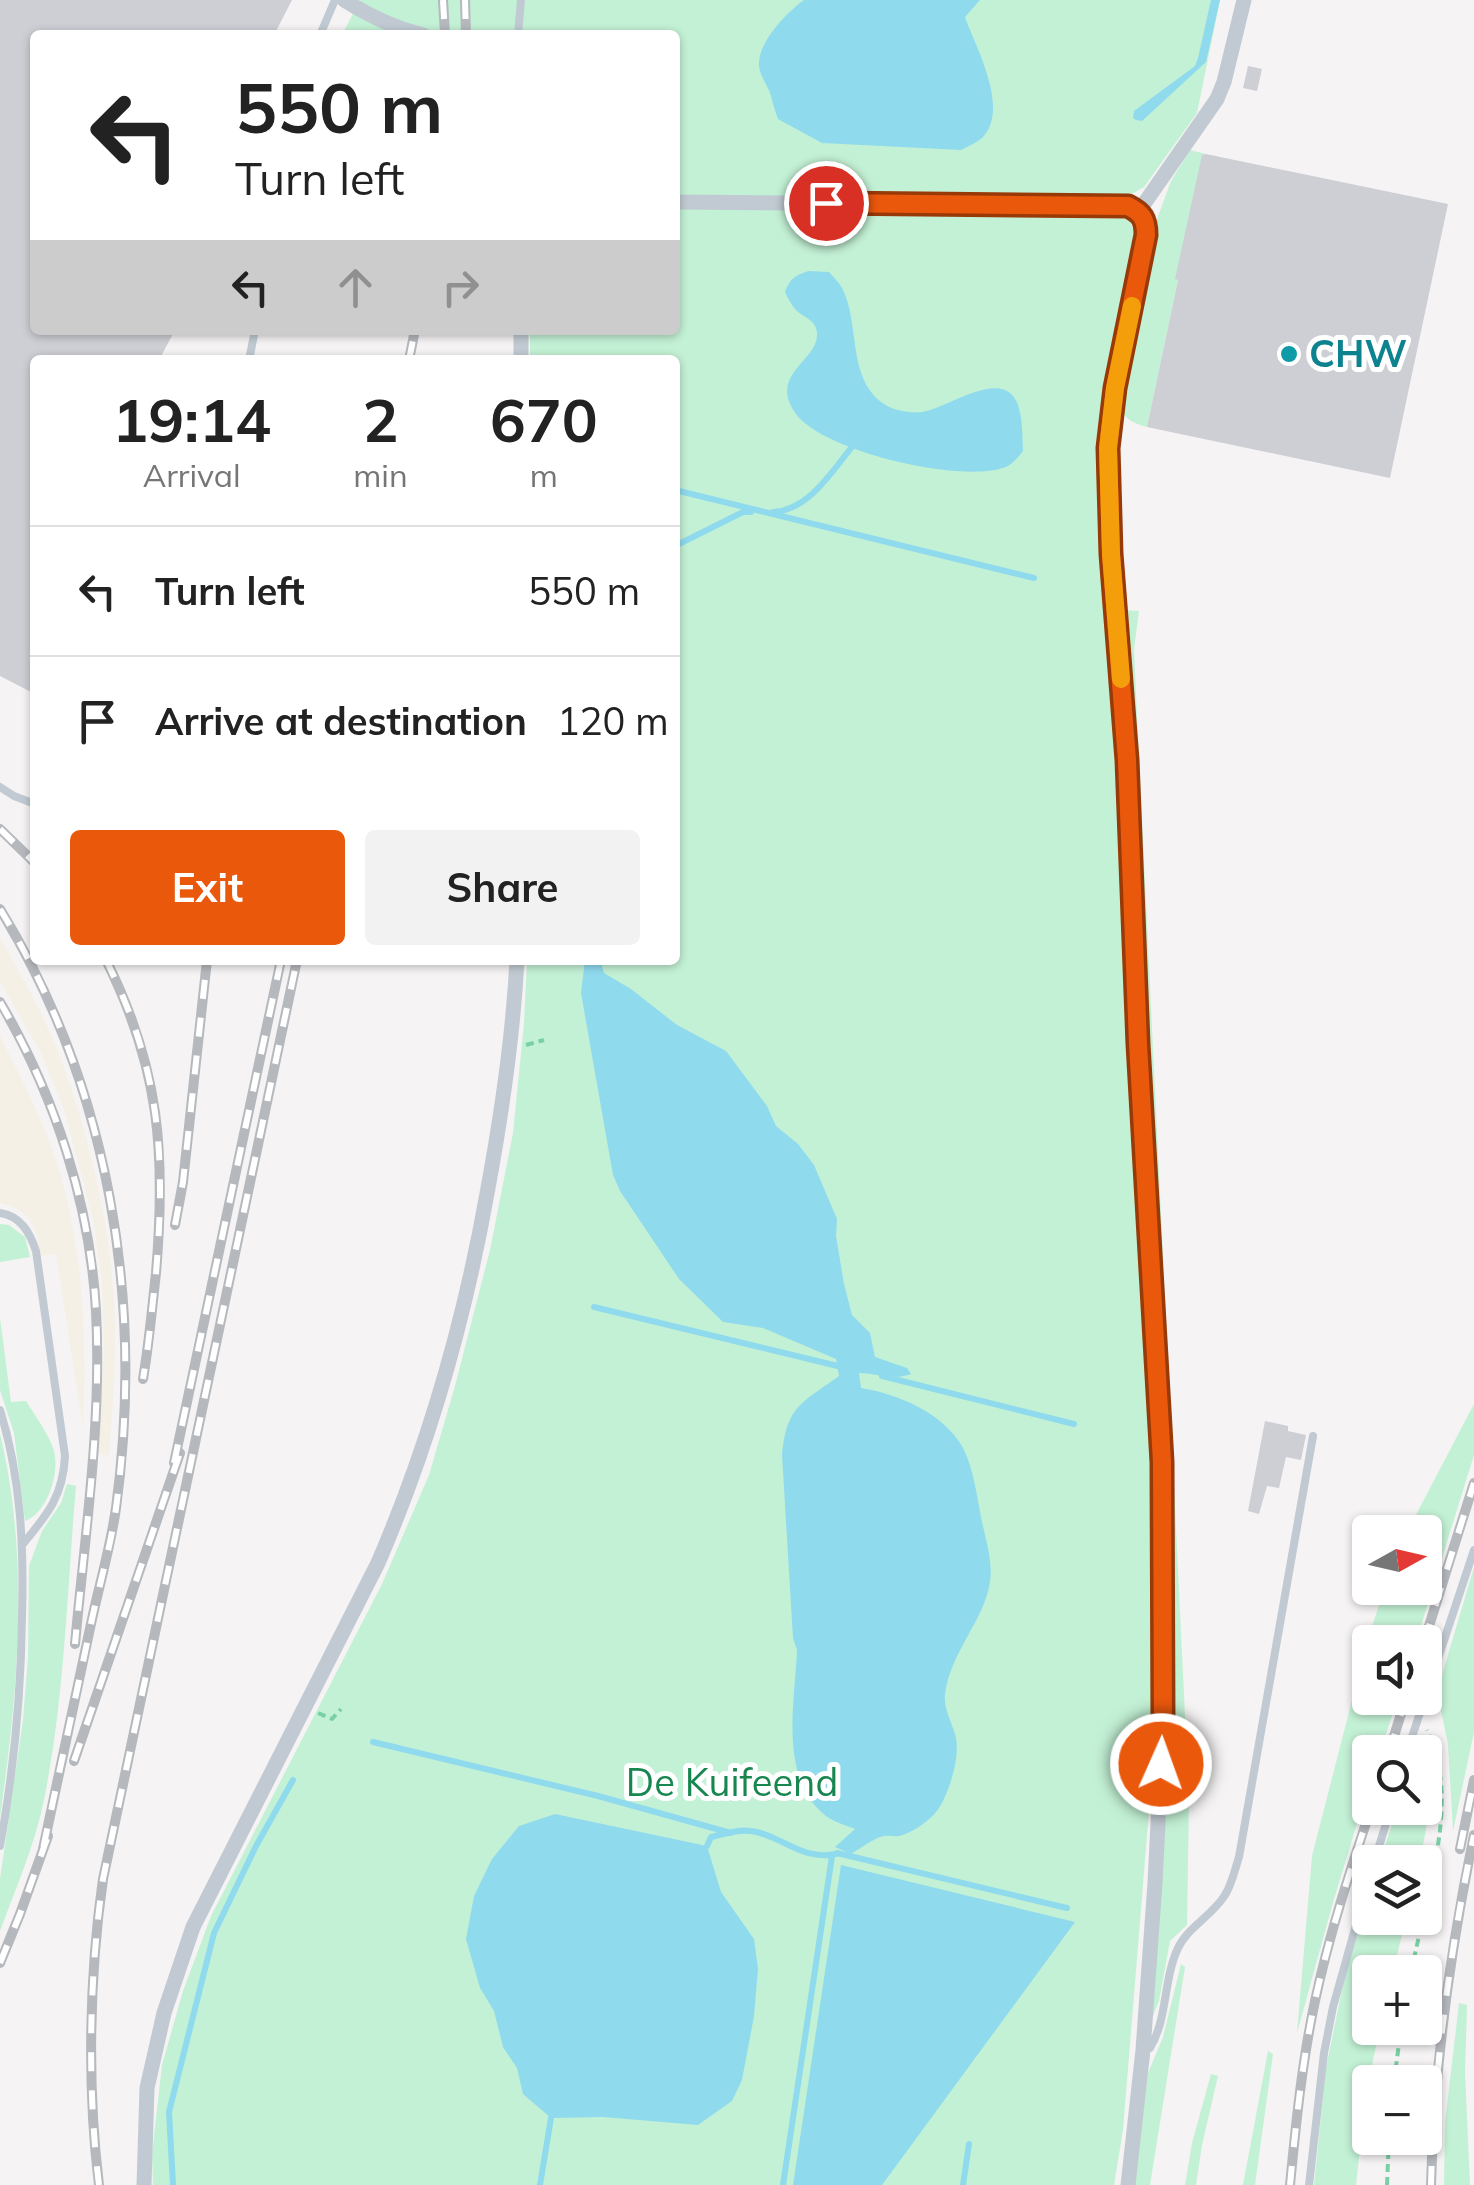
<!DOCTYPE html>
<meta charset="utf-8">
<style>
:root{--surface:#fff;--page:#f2f2f2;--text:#222;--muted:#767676;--line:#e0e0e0;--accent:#ea580c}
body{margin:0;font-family:Mulish,sans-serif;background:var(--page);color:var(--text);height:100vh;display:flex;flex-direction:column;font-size:38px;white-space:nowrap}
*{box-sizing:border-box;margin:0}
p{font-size:32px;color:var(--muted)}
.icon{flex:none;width:55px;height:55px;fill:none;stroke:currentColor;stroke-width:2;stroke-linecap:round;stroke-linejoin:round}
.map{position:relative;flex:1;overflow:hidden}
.drawer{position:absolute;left:30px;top:355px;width:650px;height:610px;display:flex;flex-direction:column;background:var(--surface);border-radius:10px;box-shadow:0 2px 8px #0004}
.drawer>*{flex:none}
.guide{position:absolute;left:30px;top:30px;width:650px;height:305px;border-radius:10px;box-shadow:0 2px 8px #0004;background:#fff;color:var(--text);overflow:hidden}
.needle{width:65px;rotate:82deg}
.buttons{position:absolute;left:1352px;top:1515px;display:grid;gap:20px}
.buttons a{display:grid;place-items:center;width:90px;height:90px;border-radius:10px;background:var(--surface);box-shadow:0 2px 8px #0004;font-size:50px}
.pin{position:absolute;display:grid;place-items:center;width:85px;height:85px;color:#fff;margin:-42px;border:5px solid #fff;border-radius:50%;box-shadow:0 2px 10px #0007}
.me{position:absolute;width:110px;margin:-55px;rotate:2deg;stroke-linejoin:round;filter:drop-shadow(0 0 8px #0008)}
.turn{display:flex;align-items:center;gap:35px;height:210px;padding:0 40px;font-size:45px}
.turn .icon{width:130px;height:130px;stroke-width:2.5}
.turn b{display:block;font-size:70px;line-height:85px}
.lanes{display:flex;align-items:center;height:95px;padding:0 40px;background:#0003;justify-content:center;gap:50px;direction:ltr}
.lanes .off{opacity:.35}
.eta{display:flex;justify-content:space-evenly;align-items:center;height:170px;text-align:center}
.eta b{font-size:60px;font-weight:700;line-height:70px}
.button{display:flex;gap:20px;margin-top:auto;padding:20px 40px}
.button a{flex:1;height:115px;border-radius:10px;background:var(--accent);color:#fff;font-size:40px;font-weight:700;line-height:115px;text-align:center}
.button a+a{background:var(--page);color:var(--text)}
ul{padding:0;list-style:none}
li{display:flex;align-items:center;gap:30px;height:130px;padding:0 40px;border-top:2px solid var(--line)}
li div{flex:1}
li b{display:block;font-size:38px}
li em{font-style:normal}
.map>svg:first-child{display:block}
</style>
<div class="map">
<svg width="1474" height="2185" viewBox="0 0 1474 2185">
<rect width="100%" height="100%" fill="#f5f3f3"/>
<path fill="#c3f1d5" d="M 360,0 L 1220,0 L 1197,113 L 1144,187 L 1125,198 L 1122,212 C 1132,222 1135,230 1135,244 L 1098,432 L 1112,654 L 1119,728 L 1157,1586 L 1157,1704 L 1148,1823 L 1123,2130 L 1114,2185 L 153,2185 L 152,2154 L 162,2065 L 183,1991 L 211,1916 L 382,1584 L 429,1475 L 455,1386 L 490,1250 L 513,1133 L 524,1023 L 527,960 L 675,960 L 675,360 L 530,360 L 530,330 L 675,330 L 675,35 L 342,35 Z
M 1190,150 L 1206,154 L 1176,279 L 1178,280 L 1147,427 C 1125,421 1120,415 1120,391 L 1156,222 L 1171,181 Z
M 1122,610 L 1139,611 L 1134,649 L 1136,694 L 1189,1799 L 1187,1925 L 1170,1941 L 1159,2001 L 1150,2023 L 1159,1896 L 1172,1644 L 1169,1501 Z
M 0,1224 L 9,1225 L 25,1237 L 30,1257 L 0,1262 Z
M 0,1318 L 11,1402 L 26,1401 C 35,1416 49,1434 54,1451 C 60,1474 47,1513 25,1521 L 14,1433 L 0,1390 Z
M 1474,1404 L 1474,1455 L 1416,1642 L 1370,1642 L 1370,1698 L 1398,1698 L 1380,1752 L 1370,1752 L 1370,1781 L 1334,1899 L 1297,2033 L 1312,1856 L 1368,1638 L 1385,1588 L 1425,1588 L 1425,1532 L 1407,1532 Z
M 0,1434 C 30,1557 18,1693 0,1817 Z
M 67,1484 L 76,1486 C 67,1590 65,1696 44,1800 C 35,1844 16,1888 0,1931 L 0,1879 L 23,1720 L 28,1657 L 29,1566 L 42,1531 L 61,1503 Z
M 1474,1567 L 1474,1732 L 1453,1831 L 1448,1744 L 1437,1692 Z
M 1425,1773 C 1433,1801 1426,1834 1419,1862 L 1380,1862 L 1397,1808 L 1425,1808 Z
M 1370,1895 L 1370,1918 L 1406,1918 L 1393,1972 L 1370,1972 L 1370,2028 L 1380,2028 L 1366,2093 L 1356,2185 L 1314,2185 L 1326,2068 L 1345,1975 Z
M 1181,1964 L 1185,1967 L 1150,2185 L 1134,2185 L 1148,2073 L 1163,2037 Z
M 1459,2003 L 1467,2005 L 1465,2073 L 1470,2185 L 1444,2185 L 1445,2123 Z
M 1268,2051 L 1273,2054 L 1255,2185 L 1243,2185 Z
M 1211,2074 L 1218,2076 L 1202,2145 L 1196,2185 L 1185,2185 L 1192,2143 Z"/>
<path fill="#f5f0e5" d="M 0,938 C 15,965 31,992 44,1019 C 79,1095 107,1204 113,1287 C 118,1344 113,1400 109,1456 L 98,1453 L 104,1350 L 102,1283 L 94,1223 L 64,1109 L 42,1055 L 0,981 Z
M 0,1036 C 22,1080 45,1123 59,1170 C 84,1255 87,1341 83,1428 L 56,1254 L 41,1256 C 37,1227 31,1210 0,1203 Z"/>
<path fill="#90daee" d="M 804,0 L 980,0 L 965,17 C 975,46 1011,109 982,138 C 976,143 968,146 961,150 L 822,143 L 778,119 C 775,111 773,104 771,96 C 768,85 760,77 759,66 C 757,43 787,12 804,0 Z
M 1211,0 L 1220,0 L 1206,62 L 1142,121 L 1136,120 L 1133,118 L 1134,111 L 1195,66 L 1198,58 Z
M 809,271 L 829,272 C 834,278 840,283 843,290 C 860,325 847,379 884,404 C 894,411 910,413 922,412 C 947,409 1004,365 1018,405 C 1023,420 1022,436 1023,451 C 1018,457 1013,464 1006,467 C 963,484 824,452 796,414 C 767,374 819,361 817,333 C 816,320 806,319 797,311 C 792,306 788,299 785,292 C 790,278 796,275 809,271 Z
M 585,960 L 605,960 L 602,966 L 604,973 L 631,989 L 677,1025 L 726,1051 L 767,1106 L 776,1126 L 798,1144 L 814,1165 L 837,1219 L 836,1236 L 844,1284 L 852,1315 L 870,1333 L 875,1357 L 907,1368 L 911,1374 C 893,1381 876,1373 859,1373 L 861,1388 C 898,1394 944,1413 963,1448 C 974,1469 977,1498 982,1522 C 986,1540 993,1563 990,1582 C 984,1621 951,1651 945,1694 C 943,1709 953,1724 956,1738 C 960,1758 949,1794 937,1811 C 929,1821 912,1833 899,1836 C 894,1837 889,1835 884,1836 C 874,1838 861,1848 851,1854 L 835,1847 L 855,1829 C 845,1825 834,1822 826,1816 C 778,1779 795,1702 797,1650 L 793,1638 L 782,1455 C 787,1405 802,1403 839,1376 L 836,1359 L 763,1328 L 723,1322 L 679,1279 L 620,1191 L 613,1175 L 581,993 Z
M 555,1814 L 707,1846 L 721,1892 L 754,1939 L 758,1969 L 754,2016 L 742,2080 L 732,2101 L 698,2125 L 603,2117 L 551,2118 L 523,2094 L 517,2068 L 503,2047 L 494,2011 L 480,1988 L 466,1939 L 474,1896 L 492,1859 L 519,1826 Z
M 841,1865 L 1075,1922 L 882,2185 L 793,2185 Z"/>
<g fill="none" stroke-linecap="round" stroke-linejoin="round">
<path stroke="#90daee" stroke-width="6" d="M 675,490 L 1034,578
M 773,512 C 809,510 831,472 852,447
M 675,546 L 743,512 L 751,512
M 594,1307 L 846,1368
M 882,1376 L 1074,1424
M 373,1742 L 598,1796 L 731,1833
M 707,1846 L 711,1837 C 724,1834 738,1829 751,1831 C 782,1835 800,1861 836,1854
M 837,1853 L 1067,1908
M 173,2185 L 169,2112 L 214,1933 L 256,1846 L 293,1780
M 540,2185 L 551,2118
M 783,2185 L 832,1856
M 963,2185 L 969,2144"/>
</g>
<path fill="#cdcfd5" d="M 0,0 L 292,0 L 274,35 L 35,35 L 35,330 L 175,330 L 159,360 L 35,360 L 35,694 L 0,676 Z
M 1248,66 L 1262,69 L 1257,91 L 1243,88 Z
M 1206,154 L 1448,204 L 1390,478 L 1147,427 L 1178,280 L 1175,279 L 1202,155 Z
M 1265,1421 L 1288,1426 L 1288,1431 L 1306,1435 L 1301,1460 L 1286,1457 L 1279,1488 L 1267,1486 L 1259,1514 L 1248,1511 Z"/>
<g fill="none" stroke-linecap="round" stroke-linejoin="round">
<path stroke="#7ad0a6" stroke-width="4" stroke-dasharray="8 5" stroke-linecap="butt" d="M 526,1045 L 544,1040
M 318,1713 L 332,1719 L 341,1709
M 1425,1909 C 1438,1850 1454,1788 1427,1730
M 1411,1972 L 1423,1918
M 1394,2082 L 1401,2028
M 1387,2185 L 1389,2138"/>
<path stroke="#c1cad2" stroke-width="8" d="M 320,35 L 335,0
M 518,35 L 521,0
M 249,360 L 255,330
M 0,787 L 14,796 L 35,804
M 0,1213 C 21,1216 30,1233 36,1251 L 65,1456 C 63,1497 47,1515 22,1545
M 0,1410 C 21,1477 24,1547 22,1616 C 21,1694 14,1770 0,1846
M 1407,1752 L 1474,1550
M 1374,1862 L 1391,1808
M 1143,2050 L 1150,2048 C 1168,2018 1163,1980 1178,1948 C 1188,1927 1213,1915 1225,1895 C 1232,1884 1235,1869 1239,1857 L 1313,1436
M 1309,2185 L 1324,2053 L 1333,2007 L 1370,1875"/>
<path stroke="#c1cad2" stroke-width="15" d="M 344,0 C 368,15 396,29 424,35
M 675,202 L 1128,206 C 1143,213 1146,219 1147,235 L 1115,388 L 1108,448 L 1111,554 L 1127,760 L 1138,1044 L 1150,1213 L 1162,1463 L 1163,1724 L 1155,1883 L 1143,2050 L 1128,2185
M 1139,211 L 1217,99 L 1224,82 L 1244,0
M 521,360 L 521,330
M 144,2185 L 147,2088 L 164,2013 L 193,1927 L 378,1563 C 431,1440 465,1319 488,1188 C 502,1112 513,1037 517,960"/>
<g stroke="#b5b8bd" stroke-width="10">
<path id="rail" d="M 443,0 L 445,35
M 465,0 L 466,35
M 409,360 L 415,330
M 0,829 L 35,863
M 0,909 C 110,1089 144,1300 116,1508 C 111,1545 100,1582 92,1619 C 76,1696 59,1772 43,1849
M 106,960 C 160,1068 166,1154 156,1273 C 152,1308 149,1344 143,1379
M 0,1002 C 55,1096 90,1203 96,1311 C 102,1422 85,1534 75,1644
M 175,1225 L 183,1182 L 207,960
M 174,1463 L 281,960
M 1424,1642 L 1474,1483
M 1389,1752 L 1406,1698
M 74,1761 L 180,1453
M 1460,1849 L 1474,1780
M 0,1963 L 20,1914 L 48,1836
M 99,2185 C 87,2087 89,1977 103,1879 L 297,960
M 1290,2185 C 1296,2123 1302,2062 1315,2001 C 1329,1935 1350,1871 1371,1808
M 1431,2185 C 1434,2067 1450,1951 1474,1835"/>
</g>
<use href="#rail" stroke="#fff" stroke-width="6" stroke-dasharray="19" stroke-linecap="butt"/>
</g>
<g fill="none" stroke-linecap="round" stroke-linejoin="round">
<g stroke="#983908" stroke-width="25">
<path id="route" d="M 826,203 L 1128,206 C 1142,213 1146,219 1146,235 L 1115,388 L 1108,448 L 1111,554 L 1127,760 L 1138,1044 L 1162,1462 L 1163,1724 L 1161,1764"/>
</g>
<use href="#route" stroke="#ea580c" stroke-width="18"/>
<path stroke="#f59e0b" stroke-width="18" d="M 1121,679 L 1111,554 L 1108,448 L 1115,388 L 1132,306"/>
</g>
<circle fill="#0f9aa8" stroke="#fff" stroke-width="4" cx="1289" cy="354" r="10"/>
<g text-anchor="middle" stroke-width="10" stroke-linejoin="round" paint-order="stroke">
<g font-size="38" font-weight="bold" fill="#0d838f" stroke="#fff" text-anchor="start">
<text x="1309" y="367">CHW</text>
</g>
<g font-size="38" fill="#17864f" stroke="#fff">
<text x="732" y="1796">De Kuifeend</text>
</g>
</g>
</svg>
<div class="buttons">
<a><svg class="needle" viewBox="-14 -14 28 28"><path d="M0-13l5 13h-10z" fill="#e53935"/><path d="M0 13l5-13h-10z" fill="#767676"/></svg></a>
<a><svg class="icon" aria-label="sound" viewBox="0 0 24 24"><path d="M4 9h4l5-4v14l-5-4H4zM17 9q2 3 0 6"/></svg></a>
<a><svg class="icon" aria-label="search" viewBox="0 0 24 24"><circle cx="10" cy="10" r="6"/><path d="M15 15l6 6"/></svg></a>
<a><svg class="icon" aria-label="layers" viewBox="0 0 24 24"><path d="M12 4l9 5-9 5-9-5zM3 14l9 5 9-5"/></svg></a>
<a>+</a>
<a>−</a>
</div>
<div class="pin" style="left:826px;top:203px;background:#d93025"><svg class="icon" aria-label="arrive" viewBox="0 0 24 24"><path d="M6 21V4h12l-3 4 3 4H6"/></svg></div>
<svg class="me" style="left:1161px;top:1764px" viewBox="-20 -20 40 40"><circle r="17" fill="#ea580c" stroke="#fff" stroke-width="3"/><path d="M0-11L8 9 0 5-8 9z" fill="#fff"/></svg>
<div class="guide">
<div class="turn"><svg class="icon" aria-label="left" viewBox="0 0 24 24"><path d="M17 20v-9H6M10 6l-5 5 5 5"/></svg><div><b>550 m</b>Turn left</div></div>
<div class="lanes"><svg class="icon" aria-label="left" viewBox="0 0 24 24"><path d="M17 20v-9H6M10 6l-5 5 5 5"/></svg><svg class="icon off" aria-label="ahead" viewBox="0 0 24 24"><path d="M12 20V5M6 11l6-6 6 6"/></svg><svg class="icon off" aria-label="right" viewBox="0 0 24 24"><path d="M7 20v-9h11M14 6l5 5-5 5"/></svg></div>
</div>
<section class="drawer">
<div class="eta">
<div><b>19:14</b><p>Arrival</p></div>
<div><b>2</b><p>min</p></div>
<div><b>670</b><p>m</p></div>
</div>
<ul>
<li><svg class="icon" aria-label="left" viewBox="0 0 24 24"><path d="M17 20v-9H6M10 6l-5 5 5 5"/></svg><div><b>Turn left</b></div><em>550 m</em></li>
<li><svg class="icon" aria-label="arrive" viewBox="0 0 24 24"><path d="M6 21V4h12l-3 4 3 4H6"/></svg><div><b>Arrive at destination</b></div><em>120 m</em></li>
</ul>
<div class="button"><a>Exit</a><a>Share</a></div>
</section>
</div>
